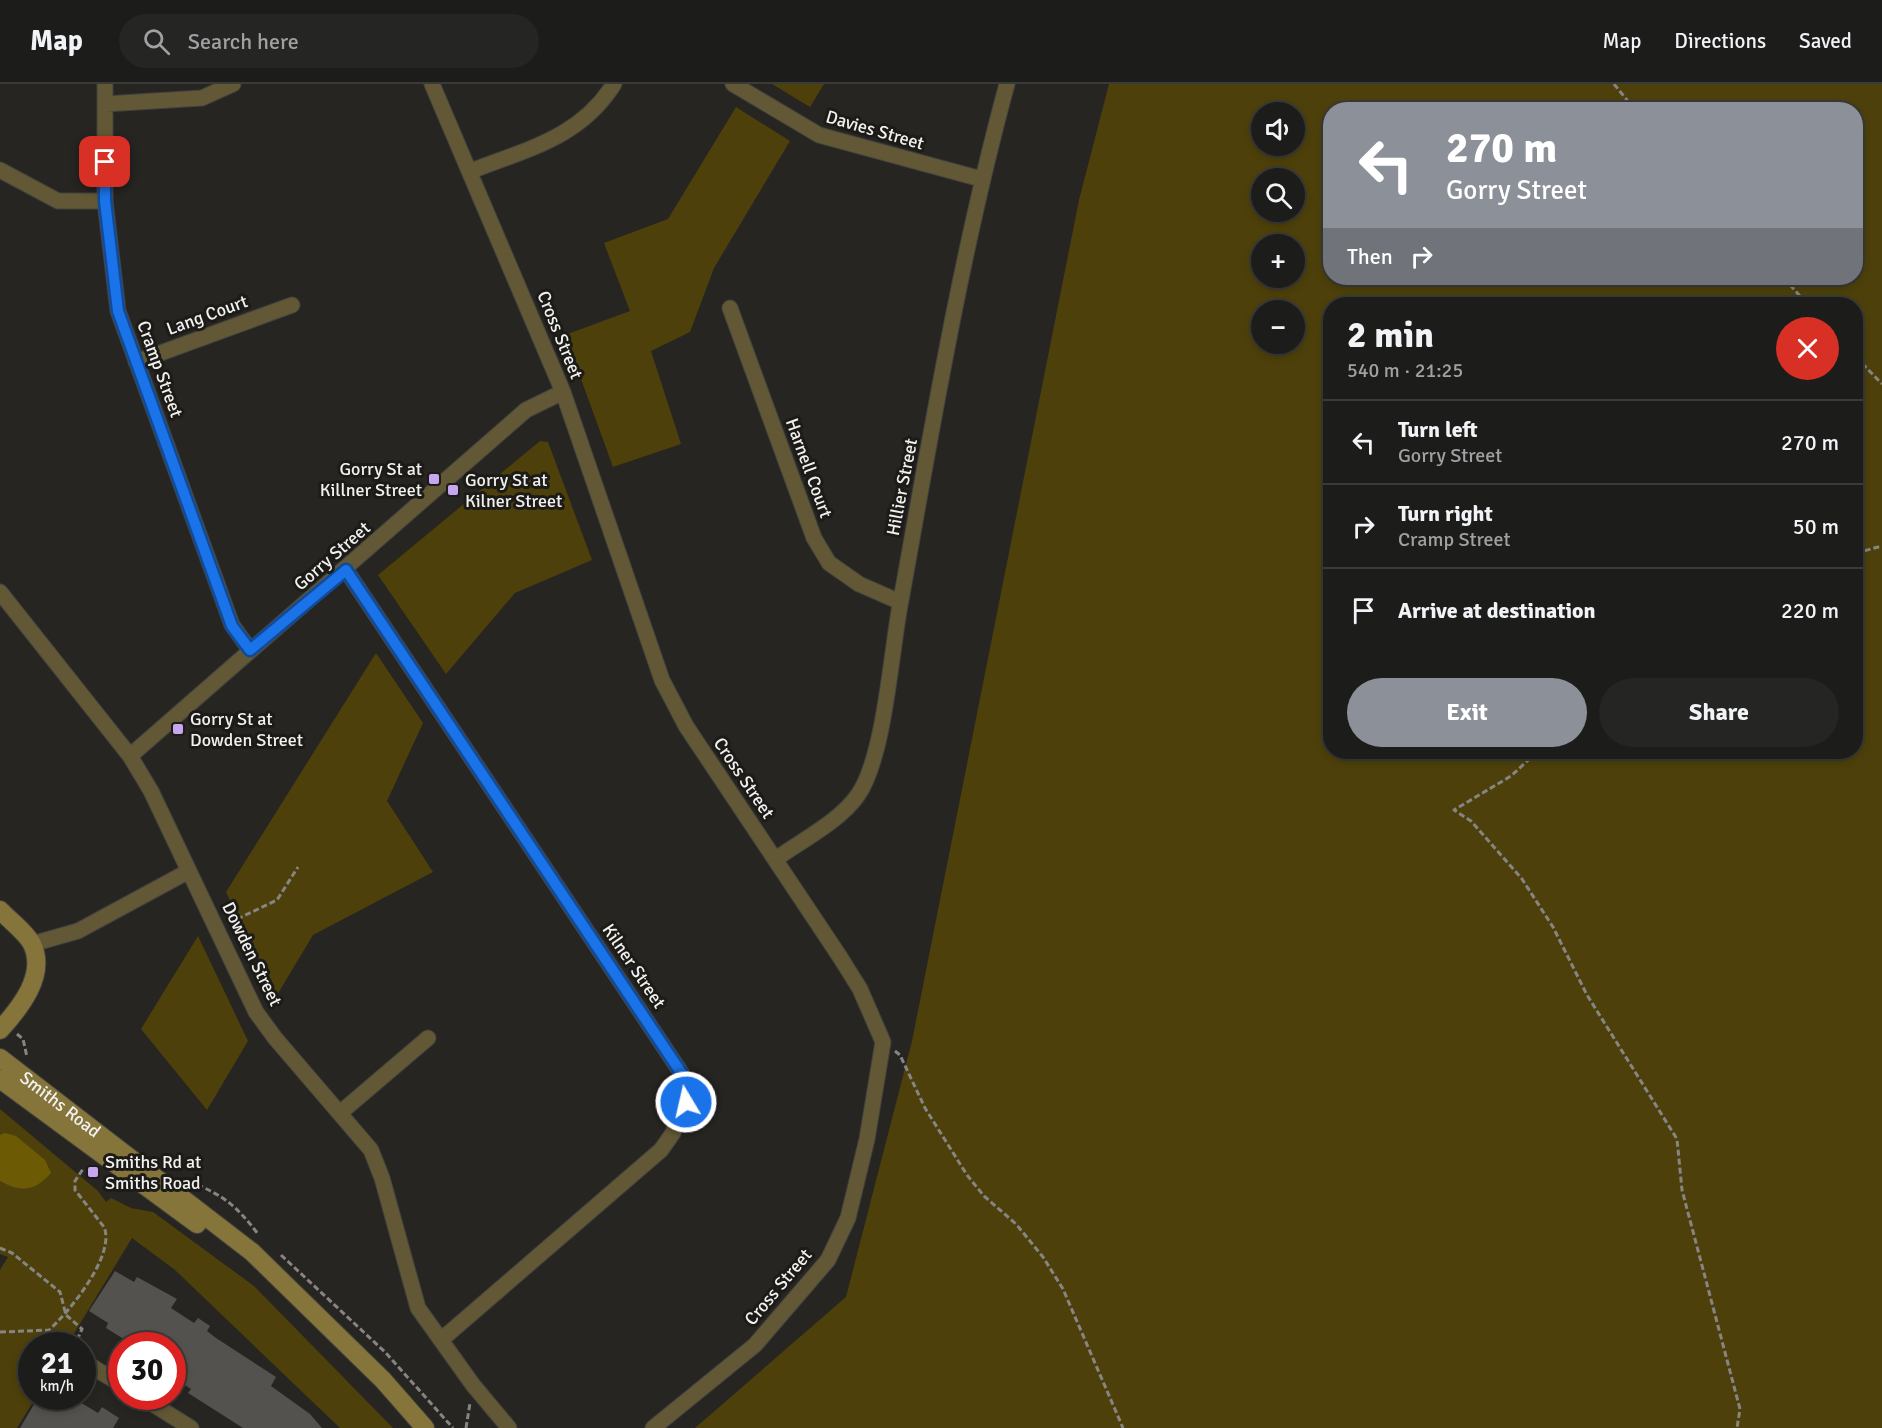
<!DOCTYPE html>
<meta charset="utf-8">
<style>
:root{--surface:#1c1c1a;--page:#252523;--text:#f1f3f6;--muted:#a0a1a2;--line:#3a3a39;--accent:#8c9099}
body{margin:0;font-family:Signika,sans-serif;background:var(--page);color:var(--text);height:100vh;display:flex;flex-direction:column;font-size:22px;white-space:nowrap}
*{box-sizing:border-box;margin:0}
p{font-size:20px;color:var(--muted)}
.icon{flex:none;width:33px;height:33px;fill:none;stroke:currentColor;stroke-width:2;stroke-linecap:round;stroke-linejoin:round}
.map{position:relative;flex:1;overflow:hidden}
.side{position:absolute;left:1323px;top:213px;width:540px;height:462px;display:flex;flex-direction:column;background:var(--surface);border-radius:24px;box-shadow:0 3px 9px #0003,0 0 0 2px var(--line)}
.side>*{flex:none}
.hud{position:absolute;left:1323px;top:18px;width:540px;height:183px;border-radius:24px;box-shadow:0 3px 9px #0003,0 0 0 2px var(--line);background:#8c9099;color:#fff;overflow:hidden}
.buttons{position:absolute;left:1251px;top:18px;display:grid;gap:12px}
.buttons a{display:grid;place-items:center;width:54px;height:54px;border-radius:50%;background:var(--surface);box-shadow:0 3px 9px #0003,0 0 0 2px var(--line);font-size:30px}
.speed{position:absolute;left:18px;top:1248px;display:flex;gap:12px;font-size:30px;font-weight:700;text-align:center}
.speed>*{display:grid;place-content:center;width:78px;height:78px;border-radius:50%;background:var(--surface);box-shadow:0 3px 9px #0003,0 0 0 2px var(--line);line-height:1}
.speed small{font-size:15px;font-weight:400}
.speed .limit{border:9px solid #d22;background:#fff;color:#111}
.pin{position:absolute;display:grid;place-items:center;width:51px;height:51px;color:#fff;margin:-26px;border-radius:12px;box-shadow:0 3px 9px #0006}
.me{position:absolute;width:66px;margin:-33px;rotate:351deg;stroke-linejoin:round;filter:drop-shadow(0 0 4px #0008)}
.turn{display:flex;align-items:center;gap:21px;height:126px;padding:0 24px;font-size:27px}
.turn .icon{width:78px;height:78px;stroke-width:2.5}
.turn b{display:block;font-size:42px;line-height:51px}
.then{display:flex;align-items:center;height:57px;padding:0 24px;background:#0003;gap:12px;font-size:22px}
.round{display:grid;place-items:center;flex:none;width:63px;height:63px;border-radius:32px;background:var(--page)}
.head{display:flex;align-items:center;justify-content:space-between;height:102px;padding:0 24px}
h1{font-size:36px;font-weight:700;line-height:45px}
.cta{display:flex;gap:12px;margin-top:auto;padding:12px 24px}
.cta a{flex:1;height:69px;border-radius:36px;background:var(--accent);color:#fff;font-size:24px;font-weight:700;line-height:69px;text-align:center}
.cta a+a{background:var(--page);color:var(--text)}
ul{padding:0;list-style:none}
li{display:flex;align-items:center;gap:18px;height:84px;padding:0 24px;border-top:2px solid var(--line)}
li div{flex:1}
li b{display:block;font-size:22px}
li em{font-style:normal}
header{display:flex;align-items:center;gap:36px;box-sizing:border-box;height:84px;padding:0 30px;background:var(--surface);border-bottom:2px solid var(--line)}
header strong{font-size:28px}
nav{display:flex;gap:33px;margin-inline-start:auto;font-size:21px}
.search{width:420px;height:54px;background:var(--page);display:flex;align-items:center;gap:15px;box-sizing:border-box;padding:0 21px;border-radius:33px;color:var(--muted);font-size:22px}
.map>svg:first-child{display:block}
</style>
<header>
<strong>Map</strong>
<div class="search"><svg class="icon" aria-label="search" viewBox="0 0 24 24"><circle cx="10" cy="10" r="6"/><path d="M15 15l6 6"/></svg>Search here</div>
<nav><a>Map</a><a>Directions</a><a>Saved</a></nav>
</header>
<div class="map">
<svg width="1882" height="1344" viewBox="0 0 1882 1344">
<rect width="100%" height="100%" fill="#262522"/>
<path fill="#4d400a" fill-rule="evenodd" d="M 772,0 L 824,0 L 810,23 Z
M 1109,0 L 1882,0 L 1882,1344 L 695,1344 L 846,1213 L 912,957 L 1079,116 ZM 1330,26 L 1856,26 L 1856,194 L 1330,194 ZM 1262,28 L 1294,28 L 1294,62 L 1262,62 ZM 1262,94 L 1294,94 L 1294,128 L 1262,128 ZM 1262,160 L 1294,160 L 1294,194 L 1262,194 ZM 1330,220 L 1856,220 L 1856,668 L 1330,668 ZM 1262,226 L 1294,226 L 1294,260 L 1262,260 Z
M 736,23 L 790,57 L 714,184 L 690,248 L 651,267 L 681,360 L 613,383 L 565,251 L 630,227 L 604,159 L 668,135 Z
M 540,357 L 548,358 L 592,476 L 515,509 L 446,590 L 378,491 Z
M 376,569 L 423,639 L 387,717 L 433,788 L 313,851 L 277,911 L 226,808 Z
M 198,852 L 248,957 L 207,1026 L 141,945 Z
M 0,1025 L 98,1107 L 106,1118 L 111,1114 L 131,1124 L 153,1128 L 254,1202 L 393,1344 L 340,1344 L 175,1186 L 132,1154 L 67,1261 L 32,1262 L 32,1312 L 36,1313 L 17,1344 L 0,1344 L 0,1186 L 8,1173 L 0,1170 Z"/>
<path fill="#6d5a04" d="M 5,1049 L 16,1052 L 45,1076 L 51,1089 C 35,1107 22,1109 0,1097 L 0,1051 Z"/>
<path fill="#53524f" d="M 115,1187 L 134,1198 L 137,1193 L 177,1215 L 171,1224 L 194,1239 L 198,1234 L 210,1242 L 207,1247 L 216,1254 L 276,1293 L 271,1302 L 310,1330 L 322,1344 L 243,1344 L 188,1309 L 191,1305 L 172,1293 L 172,1262 L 124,1262 L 127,1257 L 106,1244 L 108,1239 L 89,1227 Z
M 39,1312 L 58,1312 L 75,1323 L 78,1317 L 98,1329 L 102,1323 L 119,1334 L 113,1344 L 20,1344 Z"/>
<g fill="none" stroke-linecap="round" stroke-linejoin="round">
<g stroke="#42423f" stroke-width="17">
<path id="street" d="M 105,0 L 105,117 L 118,227 L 232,541 L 250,566
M 432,0 L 563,308 L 662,596 L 686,642 L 840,873 L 860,905 L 883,958 L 867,1055 L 848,1134 L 828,1176 L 755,1261 L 653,1344
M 733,0 L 819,51 L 981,95
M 105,20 L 202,14 L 233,0
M 0,86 L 58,117 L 105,117
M 471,87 C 527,65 580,54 614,0
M 730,224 L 814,454 L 829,479 L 859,500 L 900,518
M 136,278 L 292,221
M 346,486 L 682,990 L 686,1019 L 673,1049 L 661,1066 L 441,1256
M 0,508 L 130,672 L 151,707 L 256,928 L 275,954 L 371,1066 L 382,1094 L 418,1224 L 473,1301 L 509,1344
M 130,672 L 526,326 L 563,308
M 776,775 C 802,756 839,738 858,711 C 885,672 891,566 901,516 C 932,344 961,169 1007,0
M 32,860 L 78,847 L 189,787
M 340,1029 L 428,954
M 91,1282 L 122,1301
M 140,1312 L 191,1344"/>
</g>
<g stroke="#42423f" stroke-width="20">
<g id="secondary">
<path d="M 0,826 C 9,836 26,848 32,860 C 47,891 20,924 0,946"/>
<path id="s1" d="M 0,974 L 252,1168 L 383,1296 L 425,1344"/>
<path d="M 0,995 L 197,1140"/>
</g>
</g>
<path stroke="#868583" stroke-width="3" stroke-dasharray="6 3" stroke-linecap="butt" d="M 1614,0 L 1635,26
M 1784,194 L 1807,220
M 1856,273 L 1882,300
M 1856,469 L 1882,462
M 1537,668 L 1511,692 L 1454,726 L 1471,737 L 1522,795 L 1553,843 L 1587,911 L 1677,1055 L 1682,1106 L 1740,1325 L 1737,1344
M 229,839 L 277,816 L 298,783
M 17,950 L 23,955 L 27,973
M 895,967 L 900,971 L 925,1024 L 967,1091 L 984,1112 L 1016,1140 L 1043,1173 L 1063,1205 L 1123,1344
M 189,1097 C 224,1112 235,1120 258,1150
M 0,1164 L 12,1169 L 60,1208 L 66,1231 L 82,1245 L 78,1254 L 80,1258
M 281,1171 L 385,1268 L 453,1344
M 0,1248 L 49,1246 C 69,1228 116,1171 104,1143 L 75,1106 L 75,1097 L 83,1085
M 466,1344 L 470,1319"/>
<use href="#street" stroke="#625835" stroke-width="15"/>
<use href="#secondary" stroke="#85753a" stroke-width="18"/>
</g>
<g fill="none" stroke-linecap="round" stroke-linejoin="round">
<g stroke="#114b97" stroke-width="15">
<path id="route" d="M 105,78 L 105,117 L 118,227 L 232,542 L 250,566 L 346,486 L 682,990 L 686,1018"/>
</g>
<use href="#route" stroke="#1a73e8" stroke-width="10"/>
</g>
<g fill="#c7a6f0" stroke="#1c1b18" stroke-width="2">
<rect x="428" y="389" width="12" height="12" rx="3"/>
<rect x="447" y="400" width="12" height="12" rx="3"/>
<rect x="172" y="639" width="12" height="12" rx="3"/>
<rect x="87" y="1082" width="12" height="12" rx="3"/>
</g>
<g text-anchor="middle" stroke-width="6" stroke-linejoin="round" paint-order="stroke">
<g font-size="18" fill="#f1f1ef" stroke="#1c1b18">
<text transform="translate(875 46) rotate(16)" y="6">Davies Street</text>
<text transform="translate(207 231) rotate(-20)" y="6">Lang Court</text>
<text transform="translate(560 251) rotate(68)" y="6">Cross Street</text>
<text transform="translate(160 285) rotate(70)" y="6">Cramp Street</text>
<text transform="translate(809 384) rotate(70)" y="6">Harnell Court</text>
<text transform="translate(902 403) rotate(-79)" y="6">Hillier Street</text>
<text transform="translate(332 472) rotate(-41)" y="6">Gorry Street</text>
<text transform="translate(744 694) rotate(56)" y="6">Cross Street</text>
<text transform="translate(252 870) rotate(64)" y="6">Dowden Street</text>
<text transform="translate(634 882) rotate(56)" y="6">Kilner Street</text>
<text dy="6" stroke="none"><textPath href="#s1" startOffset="76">Smiths Road</textPath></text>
<text transform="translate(778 1203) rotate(-50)" y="6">Cross Street</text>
</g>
<g font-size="18" fill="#f1f1ef" stroke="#1c1b18" text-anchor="start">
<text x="422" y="391" text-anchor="end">Gorry St at<tspan x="422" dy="21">Killner Street</tspan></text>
<text x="465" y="402">Gorry St at<tspan x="465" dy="21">Kilner Street</tspan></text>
<text x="190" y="641">Gorry St at<tspan x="190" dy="21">Dowden Street</tspan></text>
<text x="105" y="1084">Smiths Rd at<tspan x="105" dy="21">Smiths Road</tspan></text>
</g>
</g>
</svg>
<div class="buttons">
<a><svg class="icon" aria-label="sound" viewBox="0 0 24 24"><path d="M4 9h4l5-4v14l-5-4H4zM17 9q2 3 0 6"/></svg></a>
<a><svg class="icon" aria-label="search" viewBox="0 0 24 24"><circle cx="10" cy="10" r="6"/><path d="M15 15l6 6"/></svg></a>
<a>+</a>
<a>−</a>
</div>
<div class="speed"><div>21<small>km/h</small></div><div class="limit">30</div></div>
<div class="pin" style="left:105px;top:78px;background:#d93025"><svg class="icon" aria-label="arrive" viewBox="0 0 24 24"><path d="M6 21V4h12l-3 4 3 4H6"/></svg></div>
<svg class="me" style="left:686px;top:1018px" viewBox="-20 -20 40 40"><circle r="17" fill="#1a73e8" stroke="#fff" stroke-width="3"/><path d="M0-11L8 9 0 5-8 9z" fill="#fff"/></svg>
<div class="hud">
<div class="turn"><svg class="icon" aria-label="left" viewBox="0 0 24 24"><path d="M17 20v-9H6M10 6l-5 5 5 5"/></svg><div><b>270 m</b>Gorry Street</div></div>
<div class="then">Then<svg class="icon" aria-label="right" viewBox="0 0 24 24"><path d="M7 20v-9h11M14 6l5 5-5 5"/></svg></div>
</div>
<section class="side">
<div class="head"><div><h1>2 min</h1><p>540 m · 21:25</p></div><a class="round" style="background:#d93025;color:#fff"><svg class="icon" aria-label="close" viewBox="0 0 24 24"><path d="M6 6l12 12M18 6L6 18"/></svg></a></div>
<ul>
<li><svg class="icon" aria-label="left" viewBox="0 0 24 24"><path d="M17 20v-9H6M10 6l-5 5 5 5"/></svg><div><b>Turn left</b><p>Gorry Street</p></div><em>270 m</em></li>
<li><svg class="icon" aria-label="right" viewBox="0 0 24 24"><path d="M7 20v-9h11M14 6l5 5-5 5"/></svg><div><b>Turn right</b><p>Cramp Street</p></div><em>50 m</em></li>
<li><svg class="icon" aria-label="arrive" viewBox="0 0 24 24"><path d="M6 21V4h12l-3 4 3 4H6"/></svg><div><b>Arrive at destination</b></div><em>220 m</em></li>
</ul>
<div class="cta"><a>Exit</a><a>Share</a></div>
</section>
</div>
